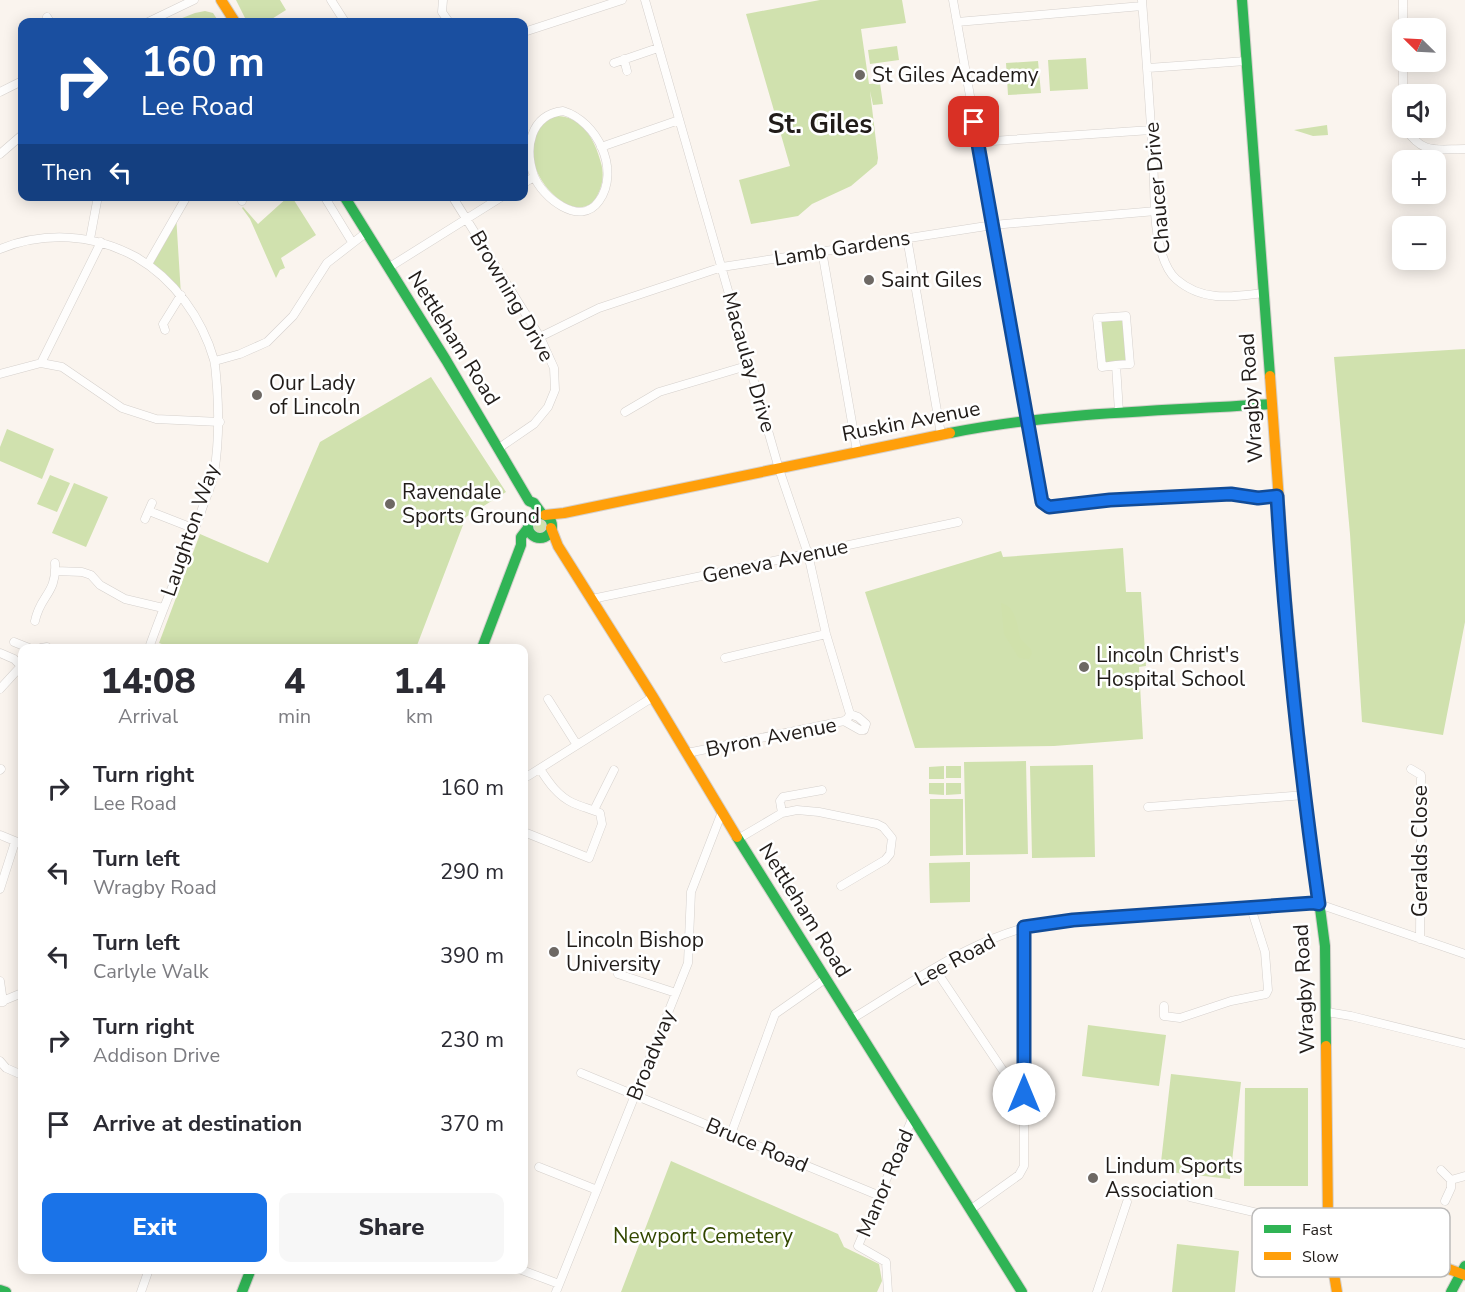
<!DOCTYPE html>
<meta charset="utf-8">
<style>
:root{--surface:#fff;--page:#f7f7f7;--text:#2b2b33;--muted:#7c7c81;--accent:#1a73e8}
body{margin:0;font-family:"Nunito Sans",sans-serif;background:var(--page);color:var(--text);height:100vh;display:flex;flex-direction:column;font-size:22px;white-space:nowrap}
*{box-sizing:border-box;margin:0}
p{font-size:20px;color:var(--muted)}
.icon{flex:none;width:33px;height:33px;fill:none;stroke:currentColor;stroke-width:2;stroke-linecap:round;stroke-linejoin:round}
.map{position:relative;flex:1;overflow:hidden}
.side{position:absolute;left:18px;top:644px;width:510px;height:630px;display:flex;flex-direction:column;background:var(--surface);border-radius:12px;box-shadow:0 3px 15px #0003}
.side>*{flex:none}
.guide{position:absolute;left:18px;top:18px;width:510px;height:183px;border-radius:12px;box-shadow:0 3px 15px #0003;background:#1a4fa0;color:#fff;overflow:hidden}
.needle{width:39px;rotate:294deg}
.controls{position:absolute;left:1392px;top:18px;display:grid;gap:12px}
.controls a{display:grid;place-items:center;width:54px;height:54px;border-radius:12px;background:var(--surface);box-shadow:0 3px 15px #0003;font-size:30px}
.pin{position:absolute;display:grid;place-items:center;width:51px;height:51px;color:#fff;margin:-26px;border-radius:12px;box-shadow:0 3px 9px #0006}
.me{position:absolute;width:66px;margin:-33px;rotate:0deg;stroke-linejoin:round;filter:drop-shadow(0 0 4px #0008)}
.turn{display:flex;align-items:center;gap:21px;height:126px;padding:0 24px;font-size:27px}
.turn .icon{width:78px;height:78px;stroke-width:2.5}
.turn b{display:block;font-size:42px;line-height:51px}
.then{display:flex;align-items:center;height:57px;padding:0 24px;background:#0003;gap:12px;font-size:22px}
.eta{display:flex;justify-content:space-evenly;align-items:center;height:102px;text-align:center}
.eta b{font-size:36px;font-weight:800;line-height:42px}
.button{display:flex;gap:12px;margin-top:auto;padding:12px 24px}
.button a{flex:1;height:69px;border-radius:12px;background:var(--accent);color:#fff;font-size:24px;font-weight:800;line-height:69px;text-align:center}
.button a+a{background:var(--page);color:var(--text)}
ul{padding:0;list-style:none}
li{display:flex;align-items:center;gap:18px;height:84px;padding:0 24px}
li div{flex:1}
li b{display:block;font-size:22px}
li em{font-style:normal}
.map>svg:first-child{display:block}
</style>
<div class="map">
<svg width="1465" height="1292" viewBox="0 0 1465 1292">
<rect width="100%" height="100%" fill="#faf4ee"/>
<path fill="#d0e1ae" d="M 236,0 L 280,0 L 286,10 L 267,22 L 247,22 Z
M 820,0 L 902,0 L 906,23 L 861,29 L 869,84 L 880,83 L 883,104 L 873,105 L 870,91 L 878,158 L 877,164 L 851,186 L 812,204 L 798,216 L 751,224 L 739,180 L 790,166 L 746,14 Z
M 205,11 L 213,13 L 219,22 L 172,22 L 195,13 Z
M 897,46 L 899,60 L 870,64 L 868,50 Z
M 1086,58 L 1088,89 L 1050,91 L 1048,60 Z
M 1038,61 L 1041,93 L 1008,95 L 1006,63 Z
M 553,116 C 581,114 595,139 601,163 C 604,174 603,184 598,194 C 577,241 494,151 553,116 Z
M 1327,125 L 1328,135 L 1313,136 L 1294,130 Z
M 289,196 L 292,197 L 316,235 L 281,258 L 285,268 L 280,270 L 276,278 L 250,219 L 242,208 L 243,207 L 258,224 Z
M 176,215 L 181,295 L 148,264 Z
M 1126,316 L 1130,364 L 1102,367 L 1097,318 Z
M 1465,349 L 1465,622 L 1443,735 L 1362,722 L 1350,534 L 1334,357 Z
M 431,377 L 506,492 L 466,517 L 416,648 L 173,648 L 159,643 L 200,534 L 268,563 L 320,442 Z
M 7,429 L 54,449 L 42,479 L 0,461 L 0,447 Z
M 50,475 L 70,483 L 57,512 L 37,504 Z
M 74,483 L 108,497 L 86,547 L 52,533 Z
M531 526a8 8 0 1 1 16 0a8 8 0 1 1-16 0Z
M 1123,548 L 1126,592 L 1141,592 L 1146,666 L 1139,667 L 1143,739 L 1054,746 L 915,748 L 865,592 L 1001,551 L 1003,557 Z
M 1026,761 L 1028,854 L 966,855 L 964,762 Z
M 1093,765 L 1095,857 L 1032,858 L 1030,766 Z
M 944,766 L 944,779 L 929,779 L 929,767 Z
M 946,766 L 961,766 L 961,778 L 946,778 Z
M 929,783 L 944,783 L 944,795 L 929,794 Z
M 946,783 L 961,783 L 961,794 L 946,795 Z
M 930,799 L 963,799 L 963,855 L 930,856 Z
M 970,862 L 970,902 L 930,903 L 929,863 Z
M 1088,1025 L 1166,1035 L 1159,1086 L 1082,1076 Z
M 1171,1074 L 1241,1082 L 1230,1179 L 1160,1171 Z
M 1245,1088 L 1308,1088 L 1308,1186 L 1244,1186 Z
M 671,1161 L 838,1234 L 844,1247 L 879,1264 L 882,1281 L 877,1292 L 621,1292 Z
M 1177,1244 L 1239,1251 L 1235,1292 L 1172,1292 Z"/>
<path fill="#d0e1ab" d="M 1001,603 C 1016,607 1017,624 1020,638 L 1031,649 L 1032,654 L 1029,659 L 1019,658 L 1004,634 Z"/>
<g fill="none" stroke-linecap="round" stroke-linejoin="round">
<g stroke="#d5d0cc" stroke-width="9">
<path id="street" d="M 331,0 L 345,22
M 443,0 L 442,12 L 449,22
M 645,0 L 779,469 L 808,554 L 826,634 L 850,714 L 848,718 L 844,721
M 953,0 L 1042,502 L 1049,507 L 1110,500 L 1231,494 L 1258,498 L 1277,496
M 1142,0 C 1146,53 1150,107 1153,160 C 1155,189 1153,220 1160,247 C 1163,259 1167,271 1176,279 C 1202,302 1232,297 1263,293
M 47,17 L 50,22
M 148,22 L 194,0
M 957,22 L 1142,6
M 1403,28 L 1403,0
M 524,32 L 622,0
M 624,59 L 627,71
M 1403,62 L 1403,94
M 614,63 L 658,48
M 1148,68 L 1246,61
M 0,92 L 22,81
M 563,111 C 597,121 621,170 599,201 C 580,228 542,197 534,176 C 524,148 530,115 563,111 Z
M 1405,128 C 1423,155 1435,149 1465,149
M 978,142 L 1151,130
M 601,147 L 679,120
M 0,154 L 22,135
M 524,183 L 534,177
M 324,196 L 352,242
M 452,196 L 540,337 L 554,368 L 555,390 L 548,407 L 534,424 L 499,448
M 242,201 L 242,196
M 907,238 L 941,434
M 90,239 L 98,196
M 0,249 C 45,231 94,234 136,257 C 174,279 202,318 214,360 C 216,368 216,378 217,387 C 219,416 219,444 214,473 C 212,486 205,499 201,512 C 185,558 165,602 149,648
M 822,251 L 857,451
M 148,264 L 187,196
M 388,268 L 503,196
M 165,330 L 163,324 L 181,295
M 540,337 L 599,308 L 722,267 L 993,225 L 1156,211
M 215,361 L 240,354 L 267,342 L 293,316 L 327,263 L 367,232
M 41,363 L 101,242
M 1116,365 L 1102,367 L 1097,318 L 1126,316 L 1130,364 L 1116,365 L 1119,412
M 0,374 L 41,363 L 62,367 L 122,408 L 156,419 L 220,422
M 625,412 L 659,392 L 750,365
M 149,511 L 195,529
M 145,519 L 152,503
M 56,571 L 82,572 L 91,575 L 100,585 L 125,599 L 163,608
M 592,599 L 958,522
M 35,621 C 40,595 57,594 55,563
M 14,642 L 29,648
M 41,648 L 47,647
M 0,653 L 14,659 L 21,666
M 725,658 L 826,634
M 0,689 L 22,665
M 548,699 L 577,745
M 687,753 L 844,721 L 860,730 L 864,730 L 866,724 L 858,717 L 850,714
M 1411,769 L 1421,775 L 1420,939
M 0,770 L 1,769
M 528,776 L 653,697
M 1148,807 L 1305,795
M 594,810 L 614,770
M 782,813 L 780,801 L 783,797 L 822,790
M 524,832 L 589,858 L 602,824 L 600,813 C 591,809 582,807 573,803 C 558,796 549,783 540,769
M 0,835 L 22,844
M 738,839 L 782,813 L 797,810 L 819,812 L 877,824 L 883,827 L 892,838 L 890,854 L 885,860 L 841,886
M 0,889 L 15,842
M 935,969 L 1014,1087 L 1024,1094
M 618,974 L 676,993
M 0,981 L 3,1002
M 0,1002 L 22,993
M 1164,1006 L 1164,1016 L 1180,1018 L 1231,1001 L 1266,994 L 1268,990 L 1265,952 L 1251,908
M 1327,1012 L 1351,1016 L 1465,1044
M 850,1020 C 915,981 979,932 1056,921 L 1313,902 L 1465,954
M 0,1061 L 6,1068 L 22,1075
M 581,1073 L 880,1196
M 731,1134 L 775,1014 L 825,979
M 539,1167 L 597,1190
M 1441,1170 L 1451,1180 L 1451,1188 L 1445,1201
M 1451,1180 L 1465,1176
M 1190,1197 L 1304,1224 L 1316,1225 L 1328,1219
M 970,1210 L 1019,1175 L 1024,1166 L 1024,927
M 519,1269 L 559,1284
M 141,1292 L 149,1269
M 556,1292 L 688,963 L 691,892 L 722,812
M 888,1292 L 886,1262 L 858,1246 L 912,1119
M 1097,1292 L 1127,1202"/>
</g>
<g stroke="#d5d0cc" stroke-width="12">
<path id="fast" d="M 1242,0 L 1270,376
M 344,196 L 446,360 L 529,501 L 534,503 L 542,514
M 950,433 C 1055,412 1164,411 1271,404
M528 526a12 12 0 1 1 24 0a12 12 0 1 1-24 0Z
M 1286,598 L 1305,795 L 1325,946 L 1326,1046
M 482,648 L 521,545 L 521,537 L 528,528
M 737,837 L 1022,1292
M 0,1290 L 6,1292
M 242,1292 L 251,1269
M 1451,1292 L 1465,1266"/>
</g>
<g stroke="#d5d0cc" stroke-width="12">
<path id="slow" d="M 221,0 L 235,22
M 1270,376 L 1286,598
M 545,515 L 564,513 L 950,433
M 551,528 L 558,546 L 653,697 L 737,837
M 1326,1046 L 1328,1219 L 1332,1225 L 1338,1228 L 1465,1275
M 1332,1225 L 1330,1250 L 1337,1292"/>
</g>
<use href="#street" stroke="#fefdfc" stroke-width="8"/>
<use href="#fast" stroke="#30b455" stroke-width="10"/>
<use href="#slow" stroke="#ff9f0a" stroke-width="10"/>
</g>
<g fill="none" stroke-linecap="round" stroke-linejoin="round">
<g stroke="#114b97" stroke-width="15">
<path id="route" d="M 974,122 L 1042,502 L 1049,507 L 1110,500 L 1191,496 L 1231,494 L 1258,498 L 1277,496 C 1285,632 1300,769 1319,904 L 1313,903 L 1073,920 L 1024,927 L 1024,1094"/>
</g>
<use href="#route" stroke="#1a73e8" stroke-width="10"/>
</g>
<g fill="#6d6864" stroke="#fff" stroke-width="2">
<circle cx="860" cy="75" r="6"/>
<circle cx="869" cy="280" r="6"/>
<circle cx="257" cy="395" r="6"/>
<circle cx="390" cy="504" r="6"/>
<circle cx="1084" cy="667" r="6"/>
<circle cx="554" cy="952" r="6"/>
<circle cx="1093" cy="1178" r="6"/>
</g>
<g text-anchor="middle" stroke-width="5" stroke-linejoin="round" paint-order="stroke">
<g font-size="21" fill="#211c19" stroke="#fff" text-anchor="start">
<text x="872" y="82">St Giles Academy</text>
<text x="881" y="287">Saint Giles</text>
<text x="269" y="390">Our Lady<tspan x="269" dy="24">of Lincoln</tspan></text>
<text x="402" y="499">Ravendale<tspan x="402" dy="24">Sports Ground</tspan></text>
<text x="1096" y="662">Lincoln Christ's<tspan x="1096" dy="24">Hospital School</tspan></text>
<text x="566" y="947">Lincoln Bishop<tspan x="566" dy="24">University</tspan></text>
<text x="1105" y="1173">Lindum Sports<tspan x="1105" dy="24">Association</tspan></text>
</g>
<g font-size="21" fill="#211c19" stroke="#fff">
<text transform="translate(1157 188) rotate(-95)" y="7">Chaucer Drive</text>
<text transform="translate(842 248) rotate(-9)" y="7">Lamb Gardens</text>
<text transform="translate(512 296) rotate(60)" y="7">Browning Drive</text>
<text transform="translate(454 338) rotate(58)" y="7">Nettleham Road</text>
<text transform="translate(749 362) rotate(74)" y="7">Macaulay Drive</text>
<text transform="translate(1251 398) rotate(-94)" y="7">Wragby Road</text>
<text transform="translate(911 421) rotate(-11)" y="7">Ruskin Avenue</text>
<text transform="translate(190 530) rotate(-71)" y="7">Laughton Way</text>
<text transform="translate(775 561) rotate(-12)" y="7">Geneva Avenue</text>
<text transform="translate(771 737) rotate(-11)" y="7">Byron Avenue</text>
<text transform="translate(1420 851) rotate(-90)" y="7">Geralds Close</text>
<text transform="translate(805 910) rotate(58)" y="7">Nettleham Road</text>
<text transform="translate(955 960) rotate(-28)" y="7">Lee Road</text>
<text transform="translate(1304 989) rotate(-93)" y="7">Wragby Road</text>
<text transform="translate(651 1055) rotate(-68)" y="7">Broadway</text>
<text transform="translate(757 1145) rotate(23)" y="7">Bruce Road</text>
<text transform="translate(885 1183) rotate(-67)" y="7">Manor Road</text>
</g>
<g font-size="21" fill="#324700" stroke="#fff">
<text x="703" y="1243">Newport Cemetery</text>
</g>
<g font-size="27" font-weight="bold" fill="#211c19" stroke="#fff">
<text x="820" y="133">St. Giles</text>
</g>
</g>
<rect x="1252" y="1208" width="198" height="69" rx="9" fill="#fff" stroke="#bcbbba" stroke-width="1.5"/>
<rect x="1264" y="1225" width="27" height="8" fill="#30b455"/>
<rect x="1264" y="1252" width="27" height="8" fill="#ff9f0a"/>
<g font-size="16" fill="#211c19">
<text x="1302" y="1235">Fast</text>
<text x="1302" y="1262">Slow</text>
</g>
</svg>
<div class="controls">
<a><svg class="needle" viewBox="-14 -14 28 28"><path d="M0-13l5 13h-10z" fill="#e53935"/><path d="M0 13l5-13h-10z" fill="#7c7c81"/></svg></a>
<a><svg class="icon" aria-label="sound" viewBox="0 0 24 24"><path d="M4 9h4l5-4v14l-5-4H4zM17 9q2 3 0 6"/></svg></a>
<a>+</a>
<a>−</a>
</div>
<div class="pin" style="left:974px;top:122px;background:#d93025"><svg class="icon" aria-label="arrive" viewBox="0 0 24 24"><path d="M6 21V4h12l-3 4 3 4H6"/></svg></div>
<svg class="me" style="left:1024px;top:1094px" viewBox="-20 -20 40 40"><circle r="19" fill="#fff"/><path d="M0-13L10 11 0 6-10 11z" fill="#1a73e8"/></svg>
<div class="guide">
<div class="turn"><svg class="icon" aria-label="right" viewBox="0 0 24 24"><path d="M7 20v-9h11M14 6l5 5-5 5"/></svg><div><b>160 m</b>Lee Road</div></div>
<div class="then">Then<svg class="icon" aria-label="left" viewBox="0 0 24 24"><path d="M17 20v-9H6M10 6l-5 5 5 5"/></svg></div>
</div>
<section class="side">
<div class="eta">
<div><b>14:08</b><p>Arrival</p></div>
<div><b>4</b><p>min</p></div>
<div><b>1.4</b><p>km</p></div>
</div>
<ul>
<li><svg class="icon" aria-label="right" viewBox="0 0 24 24"><path d="M7 20v-9h11M14 6l5 5-5 5"/></svg><div><b>Turn right</b><p>Lee Road</p></div><em>160 m</em></li>
<li><svg class="icon" aria-label="left" viewBox="0 0 24 24"><path d="M17 20v-9H6M10 6l-5 5 5 5"/></svg><div><b>Turn left</b><p>Wragby Road</p></div><em>290 m</em></li>
<li><svg class="icon" aria-label="left" viewBox="0 0 24 24"><path d="M17 20v-9H6M10 6l-5 5 5 5"/></svg><div><b>Turn left</b><p>Carlyle Walk</p></div><em>390 m</em></li>
<li><svg class="icon" aria-label="right" viewBox="0 0 24 24"><path d="M7 20v-9h11M14 6l5 5-5 5"/></svg><div><b>Turn right</b><p>Addison Drive</p></div><em>230 m</em></li>
<li><svg class="icon" aria-label="arrive" viewBox="0 0 24 24"><path d="M6 21V4h12l-3 4 3 4H6"/></svg><div><b>Arrive at destination</b></div><em>370 m</em></li>
</ul>
<div class="button"><a>Exit</a><a>Share</a></div>
</section>
</div>
